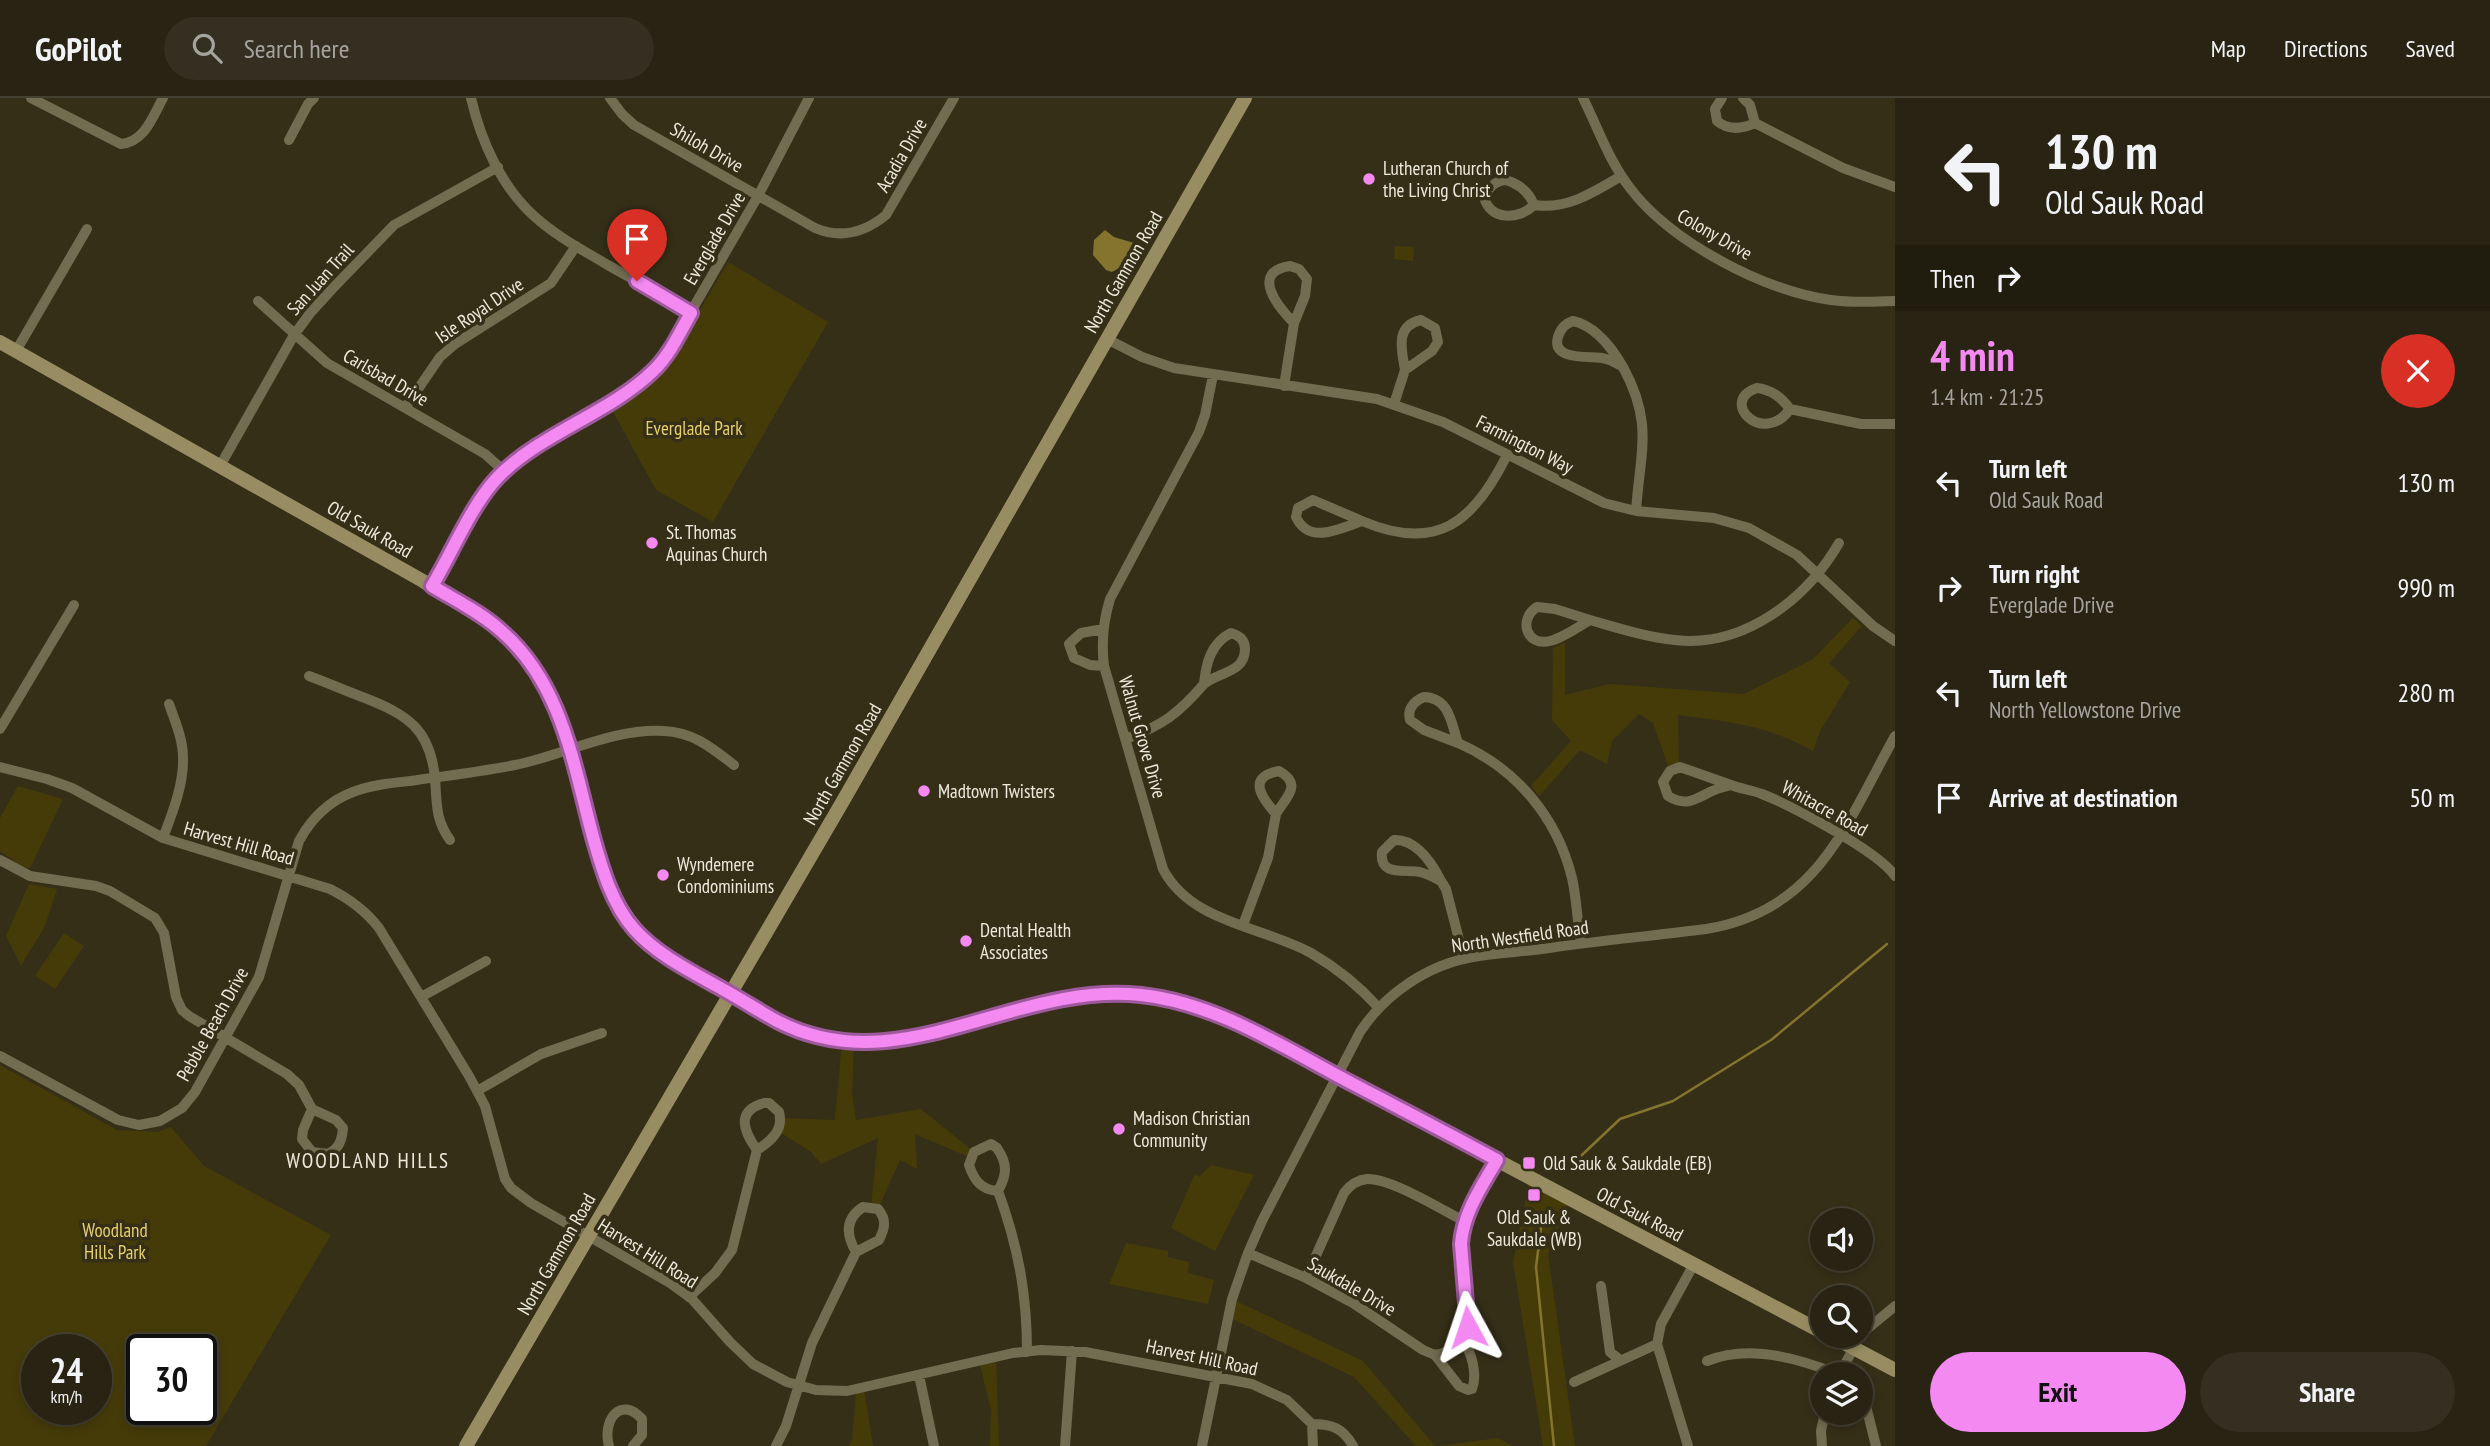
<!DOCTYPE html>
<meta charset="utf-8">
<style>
:root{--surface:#282312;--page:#342f20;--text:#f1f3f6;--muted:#a5a49f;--line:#444032;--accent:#f389f1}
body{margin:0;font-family:"PT Sans Narrow",sans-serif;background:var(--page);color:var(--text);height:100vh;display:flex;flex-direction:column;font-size:26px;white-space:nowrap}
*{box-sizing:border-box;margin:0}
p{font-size:23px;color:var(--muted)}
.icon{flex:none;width:38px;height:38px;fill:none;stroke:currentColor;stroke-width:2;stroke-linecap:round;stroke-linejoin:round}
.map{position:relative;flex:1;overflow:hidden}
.drawer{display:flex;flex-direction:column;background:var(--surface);width:595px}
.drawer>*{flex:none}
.guide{background:#282312;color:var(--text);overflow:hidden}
.tools{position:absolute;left:1810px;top:1110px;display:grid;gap:14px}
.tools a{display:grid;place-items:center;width:63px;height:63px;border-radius:50%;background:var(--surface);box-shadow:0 4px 10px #0003,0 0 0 2px var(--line);font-size:35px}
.speed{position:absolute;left:21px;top:1236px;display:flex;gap:14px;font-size:35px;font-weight:700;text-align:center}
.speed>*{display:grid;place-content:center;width:91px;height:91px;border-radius:50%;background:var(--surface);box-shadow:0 4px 10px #0003,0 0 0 2px var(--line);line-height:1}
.speed small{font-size:18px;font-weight:400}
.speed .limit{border:4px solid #111;border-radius:10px;background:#fff;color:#111}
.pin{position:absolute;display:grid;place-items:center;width:60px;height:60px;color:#fff;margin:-72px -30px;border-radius:50% 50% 50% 0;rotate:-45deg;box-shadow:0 0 7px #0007}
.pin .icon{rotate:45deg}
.me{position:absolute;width:77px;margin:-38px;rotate:355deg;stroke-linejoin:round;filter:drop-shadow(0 0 5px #0008)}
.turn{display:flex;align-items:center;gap:24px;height:147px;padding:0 35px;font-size:32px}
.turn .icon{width:91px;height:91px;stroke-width:2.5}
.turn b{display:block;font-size:49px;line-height:60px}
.then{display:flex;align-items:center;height:66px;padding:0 35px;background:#0003;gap:14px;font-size:26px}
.round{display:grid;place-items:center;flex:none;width:74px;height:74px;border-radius:37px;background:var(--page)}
.headline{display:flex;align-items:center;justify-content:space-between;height:119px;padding:0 35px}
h1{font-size:42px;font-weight:700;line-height:52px;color:var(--accent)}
.action{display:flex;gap:14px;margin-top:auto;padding:14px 35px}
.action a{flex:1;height:80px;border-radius:42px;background:var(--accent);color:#111;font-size:28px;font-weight:700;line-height:80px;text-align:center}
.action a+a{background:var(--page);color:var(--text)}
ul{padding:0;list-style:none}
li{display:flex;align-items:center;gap:21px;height:105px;padding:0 35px}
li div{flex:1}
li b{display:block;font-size:26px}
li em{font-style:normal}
header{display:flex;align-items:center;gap:42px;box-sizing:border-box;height:98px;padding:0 35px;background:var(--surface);border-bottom:2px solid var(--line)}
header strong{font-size:33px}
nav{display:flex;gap:38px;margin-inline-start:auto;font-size:24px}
.search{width:490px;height:63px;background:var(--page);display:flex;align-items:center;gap:18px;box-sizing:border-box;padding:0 24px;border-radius:38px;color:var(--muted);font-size:26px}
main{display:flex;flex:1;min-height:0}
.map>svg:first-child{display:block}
</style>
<header>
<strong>GoPilot</strong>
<div class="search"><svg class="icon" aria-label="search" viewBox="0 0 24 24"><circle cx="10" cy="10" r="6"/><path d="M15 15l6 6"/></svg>Search here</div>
<nav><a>Map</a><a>Directions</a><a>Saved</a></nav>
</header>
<main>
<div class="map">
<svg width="1895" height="1348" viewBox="0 0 1895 1348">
<rect width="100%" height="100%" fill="#352f18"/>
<path fill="#453b09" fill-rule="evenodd" d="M 1395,148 L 1414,149 L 1413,163 L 1394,161 Z
M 728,164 L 828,224 L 713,424 L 656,392 L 611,310 L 651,283 L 671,262 Z
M 1853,520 L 1862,528 L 1829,565 L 1850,584 L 1820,633 L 1813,653 C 1769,628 1728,623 1678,617 L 1679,665 L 1668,668 L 1653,625 L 1639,616 L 1612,643 L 1607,666 L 1580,652 L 1539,698 L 1531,688 L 1571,643 L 1552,622 L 1553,550 L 1565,545 L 1565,597 L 1610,586 L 1744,596 L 1813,561 Z
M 18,688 L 63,701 L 30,770 L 23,769 L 0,753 L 0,720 Z
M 29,786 L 57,791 L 45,828 L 21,868 L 6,838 Z
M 64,835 L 84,848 L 55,891 L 35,878 Z
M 842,944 L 854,945 L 852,994 L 856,1022 L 921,1011 L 974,1054 L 971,1060 L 915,1036 L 917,1071 L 900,1062 L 878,1111 L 871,1109 L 878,1040 L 821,1066 L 811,1054 L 778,1033 L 781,1020 L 835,1022 Z
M 0,967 L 117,1032 L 157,1034 L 171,1029 L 204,1068 L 331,1137 L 206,1348 L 0,1348 ZM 37,1251 L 96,1251 L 96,1311 L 37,1311 ZM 142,1251 L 201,1251 L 201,1311 L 142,1311 Z
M 1211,1067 L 1254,1077 L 1215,1153 L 1171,1130 L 1195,1076 L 1199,1079 Z
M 1530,1079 L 1570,1100 L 1548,1156 L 1575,1348 L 1543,1348 L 1513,1164 Z
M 1126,1145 L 1168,1153 L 1168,1159 L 1189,1164 L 1188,1175 L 1214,1182 L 1208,1206 L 1109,1186 Z
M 1232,1201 L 1363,1263 L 1435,1348 L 1416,1348 L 1354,1279 L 1228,1219 Z
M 996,1259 L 999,1348 L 990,1348 L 991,1312 L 979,1263 Z
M 864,1291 L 873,1348 L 848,1348 L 852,1342 L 856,1292 Z
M 1498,1340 L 1513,1348 L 1439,1348 Z"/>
<path fill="#84742e" d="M 1105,132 L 1114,139 L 1134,145 C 1133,158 1125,168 1112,174 L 1106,172 L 1093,157 L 1094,142 Z"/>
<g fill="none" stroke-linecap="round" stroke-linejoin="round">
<path stroke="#84742e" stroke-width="2.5" d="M 1565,1073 L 1620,1021 L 1673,1003 L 1771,942 L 1887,846
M 1543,1114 L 1536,1169 L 1554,1348"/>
<path stroke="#726c51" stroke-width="10" d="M 31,0 L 121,46 C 145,44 153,18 163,0
M 471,0 C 481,43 501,88 534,118 C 556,138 581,151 606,166 C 635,182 663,198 691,215
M 610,0 L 622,16 L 634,27 L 815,130 C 841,141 864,135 886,117 L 954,0
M 1583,0 C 1598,30 1609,63 1630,90 C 1670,143 1765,194 1831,202 C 1852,205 1874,204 1895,203
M 1722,0 L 1715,11 L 1717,23 C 1729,33 1742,31 1755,25 L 1750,7 L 1743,0
M 1755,25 L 1843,70 L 1895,89
M 289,42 L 308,6 L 314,0
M 1506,82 C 1519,86 1529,94 1534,107 C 1519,122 1490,123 1484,99 C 1490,89 1494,83 1506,82 Z
M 1534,107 C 1567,112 1594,94 1621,78
M 1290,168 L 1299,171 L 1307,181 L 1305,198 L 1294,225 C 1279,210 1249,174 1290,168 Z
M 258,203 L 327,265 L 485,356 L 504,373
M 1421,222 L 1435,230 L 1438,244 L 1432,253 L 1405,272 C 1402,253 1394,228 1421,222 Z
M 1573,223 C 1596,228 1612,250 1623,269 C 1616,265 1610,261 1602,260 C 1590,258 1551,263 1558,239 C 1561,230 1565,226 1573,223 Z
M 1107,241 L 1142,259 L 1174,270 L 1377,301 L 1443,324 L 1604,405 L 1636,413 L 1714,420 L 1749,430 L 1797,457 L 1873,528 L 1895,543
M 16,253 L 87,131
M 1623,269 C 1654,326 1640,354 1636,413
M 1213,277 L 1205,317 L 1199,334 L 1110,501 C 1103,524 1101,544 1104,568 L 1163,771 C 1191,825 1262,828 1311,855 C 1337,870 1359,888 1379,910
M 1284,288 L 1294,225
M 1757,290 C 1772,292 1781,299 1790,311 C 1763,349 1718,303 1757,290 Z
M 1394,306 L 1405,272
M 405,310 L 440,259 L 455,246 L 551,185 L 576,148
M 1790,311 L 1861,326 L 1895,326
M 220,368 L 294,237 L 311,214 L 333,190 L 394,127 L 498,69
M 1313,402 L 1362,423 C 1339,431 1309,447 1296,419 L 1298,410 Z
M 1362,423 C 1437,455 1474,424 1507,357
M 432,488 C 451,456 474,402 499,378 C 547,331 618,312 663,262 L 758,98 L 809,0
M 1537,509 L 1555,511 L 1590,522 C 1578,529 1563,540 1550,543 C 1526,549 1518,521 1537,509 Z
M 1590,522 C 1618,530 1646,539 1675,542 C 1743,550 1806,502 1839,445
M 1103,531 L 1081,535 L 1069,546 L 1074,560 L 1090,567 L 1104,568
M 1231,535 C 1238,537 1245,541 1245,551 C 1245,575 1218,574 1204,586 C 1206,565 1211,545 1231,535 Z
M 309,578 C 328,585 346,593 365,600 C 408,617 430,631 435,680 C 437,705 435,721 450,742
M 1424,599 C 1450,600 1451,625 1458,645 L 1424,632 L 1410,622 C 1407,611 1414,603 1424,599 Z
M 0,631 L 74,507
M 1126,641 C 1163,627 1178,616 1204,586
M 1458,645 C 1516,670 1557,719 1572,780 C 1577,802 1577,823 1581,845
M 0,669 L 47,681 L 72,690 L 163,740 L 330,791 C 350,801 365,812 379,830 L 469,978 L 485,1008 L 505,1081 L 511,1090 L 531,1105 L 670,1185 L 692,1201 L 730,1244 L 753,1266 L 787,1284 L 816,1292 L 847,1293 L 1013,1255 L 1041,1252 L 1085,1254 L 1252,1286 L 1287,1302 L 1312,1326
M 1680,669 L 1731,687 C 1723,689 1715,691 1708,695 C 1692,703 1685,708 1668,698 L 1663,684 L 1670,673 Z
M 1279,673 C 1304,687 1285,700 1276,716 C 1262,700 1246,679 1279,673 Z
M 1731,687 C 1741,691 1752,692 1762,696 C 1792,708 1878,753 1895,778
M 163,740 C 172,716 184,686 183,660 C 183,641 175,623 169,606
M 1394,742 C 1417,741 1432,765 1441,783 C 1435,780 1428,776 1420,774 C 1405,771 1379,779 1382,754 Z
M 0,762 L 30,778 L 96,788 L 110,793 L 155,820 L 164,835 L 176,899 L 182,912 L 189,918 L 287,976 L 299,987 L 312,1011 L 336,1022 L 343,1030 C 342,1042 339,1051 328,1056 L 312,1054 L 302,1041 L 303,1032 L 312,1011
M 1441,783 L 1446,791 L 1464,861
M 1243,827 L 1268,760 L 1276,716
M 421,899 L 486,863
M 0,958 L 118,1022 L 139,1027 L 160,1023 L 182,1010 L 195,994 L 259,879 L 299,743 C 311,721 329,703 353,694 C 371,687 391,685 410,683 C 445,678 480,674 515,667 C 564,657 613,630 664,633 C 693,634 712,650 734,667
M 477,993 L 541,956 L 602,935
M 764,1005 L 769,1005 L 779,1014 C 784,1032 771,1043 757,1052 C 744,1034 735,1013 764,1005 Z
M 991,1046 L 997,1050 C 1008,1066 1007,1077 998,1093 C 981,1092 974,1082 969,1067 L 974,1054 Z
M 998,1093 C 1018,1148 1027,1195 1027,1254
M 863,1109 L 878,1111 C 887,1122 885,1130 879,1142 L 856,1154 C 846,1137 845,1121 863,1109 Z
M 1248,1155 L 1306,1180 L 1353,1205 L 1423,1252 L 1435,1257
M 1306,1180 L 1344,1095 C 1350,1087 1357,1082 1367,1081 C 1391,1080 1442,1112 1464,1123
M 1601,1188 L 1610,1254 L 1620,1262
M 689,1199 L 715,1175 L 732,1152 L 757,1052
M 1860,1237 L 1895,1208
M 1435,1257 C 1451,1254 1464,1245 1468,1229 L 1461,1146 C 1463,1115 1482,1088 1497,1062
M 1435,1257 L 1459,1288 L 1468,1292 L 1472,1291 C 1478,1275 1471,1255 1463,1241
M 1707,1263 C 1749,1246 1797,1260 1838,1276
M 1840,1276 L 1860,1237
M 919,1277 L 934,1348
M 1574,1284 L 1657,1246
M 1866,1308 L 1876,1348
M 609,1348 C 602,1323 620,1297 642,1321 L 642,1337 L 633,1348
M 776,1348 L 786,1328 L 812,1245 L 856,1154
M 1065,1348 L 1072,1253
M 1202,1348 L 1232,1201 L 1248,1155 L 1262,1123 L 1360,934 C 1385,896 1427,867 1473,859 C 1495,855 1519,854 1542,851 C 1596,843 1651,838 1706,831 C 1818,813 1846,726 1895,638
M 1313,1348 L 1312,1326 C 1332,1326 1343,1330 1353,1348
M 1688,1348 L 1657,1246 L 1661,1226 L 1694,1166
M 1822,1348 L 1821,1333 L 1825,1314"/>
<path stroke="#988d62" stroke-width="14" d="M 0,244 L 423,483 L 498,530 L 534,569 L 555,606 L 604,774 C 628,838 658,854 716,887 C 746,905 776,926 810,937 C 912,970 1009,894 1111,895 C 1171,895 1224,919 1277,946 L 1822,1234
M 1829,1237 L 1895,1272
M 466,1348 L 843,703 L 1245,0"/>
</g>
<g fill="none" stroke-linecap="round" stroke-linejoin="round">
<g stroke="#9e599d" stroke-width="18">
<path id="route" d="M 637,183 L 691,215 C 680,234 670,257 653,273 C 610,315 541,335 498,379 C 472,406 452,455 432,488 C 455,502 480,514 500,532 C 562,585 573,665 593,739 C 602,771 612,806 634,831 C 658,858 694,875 724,892 C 742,902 759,913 777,923 C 900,987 1013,883 1141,897 C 1217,905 1286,951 1353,986 C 1401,1011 1449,1036 1497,1062 C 1482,1088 1463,1115 1461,1146 L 1468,1229"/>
</g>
<use href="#route" stroke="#f389f1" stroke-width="12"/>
</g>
<g fill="#f389f1" stroke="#352f18" stroke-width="2.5">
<circle cx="1369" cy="81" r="7"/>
<circle cx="652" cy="445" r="7"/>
<circle cx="924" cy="693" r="7"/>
<circle cx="663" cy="777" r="7"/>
<circle cx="966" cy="843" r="7"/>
<circle cx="1119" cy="1031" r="7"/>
<rect x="1522" y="1058" width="14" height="14" rx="3.5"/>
<rect x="1527" y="1090" width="14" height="14" rx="3.5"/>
</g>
<g text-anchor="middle" stroke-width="7" stroke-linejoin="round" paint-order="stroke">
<g font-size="19" fill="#edeadc" stroke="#352f18">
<text transform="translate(707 49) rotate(30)" y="7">Shiloh Drive</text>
<text transform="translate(901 57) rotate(-60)" y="7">Acadia Drive</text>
<text transform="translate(1715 136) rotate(30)" y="7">Colony Drive</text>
<text transform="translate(714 140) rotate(-60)" y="7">Everglade Drive</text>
<text transform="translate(1123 174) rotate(-60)" y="7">North Gammon Road</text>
<text transform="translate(320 181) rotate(-48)" y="7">San Juan Trail</text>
<text transform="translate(479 212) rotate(-34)" y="7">Isle Royal Drive</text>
<text transform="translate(386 279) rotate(30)" y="7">Carlsbad Drive</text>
<text transform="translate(1525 346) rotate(27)" y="7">Farmington Way</text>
<text transform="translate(370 431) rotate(30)" y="7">Old Sauk Road</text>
<text transform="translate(1143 639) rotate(74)" y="7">Walnut Grove Drive</text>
<text transform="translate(842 666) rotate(-60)" y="7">North Gammon Road</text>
<text transform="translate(1825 710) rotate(29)" y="7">Whitacre Road</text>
<text transform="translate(239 745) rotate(16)" y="7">Harvest Hill Road</text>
<text transform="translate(1520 838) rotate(-8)" y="7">North Westfield Road</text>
<text transform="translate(212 926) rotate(-61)" y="7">Pebble Beach Drive</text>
<text transform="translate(1640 1116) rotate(28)" y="7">Old Sauk Road</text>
<text transform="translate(648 1155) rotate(32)" y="7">Harvest Hill Road</text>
<text transform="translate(556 1156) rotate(-60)" y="7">North Gammon Road</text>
<text transform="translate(1352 1188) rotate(30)" y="7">Saukdale Drive</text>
<text transform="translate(1202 1259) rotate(12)" y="7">Harvest Hill Road</text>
</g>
<g font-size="19" fill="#edeadc" stroke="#352f18" text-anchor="start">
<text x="1383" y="77">Lutheran Church of<tspan x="1383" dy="22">the Living Christ</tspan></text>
<text x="666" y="441">St. Thomas<tspan x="666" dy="22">Aquinas Church</tspan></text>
<text x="938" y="700">Madtown Twisters</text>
<text x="677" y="773">Wyndemere<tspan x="677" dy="22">Condominiums</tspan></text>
<text x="980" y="839">Dental Health<tspan x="980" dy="22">Associates</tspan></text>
<text x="1133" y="1027">Madison Christian<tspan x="1133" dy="22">Community</tspan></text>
<text x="1543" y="1072">Old Sauk &amp; Saukdale (EB)</text>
<text x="1534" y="1126" text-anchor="middle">Old Sauk &amp;<tspan x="1534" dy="22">Saukdale (WB)</tspan></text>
</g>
<g font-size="19" fill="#e6cf6d" stroke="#352f18">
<text x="694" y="337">Everglade Park</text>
<text x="115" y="1139">Woodland<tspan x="115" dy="22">Hills Park</tspan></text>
</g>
<g font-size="21" letter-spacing="2" fill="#edeadc" stroke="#352f18">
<text x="368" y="1070">WOODLAND HILLS</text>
</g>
</g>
</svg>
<div class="tools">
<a><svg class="icon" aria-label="sound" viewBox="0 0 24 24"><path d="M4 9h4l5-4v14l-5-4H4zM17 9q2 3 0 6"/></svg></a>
<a><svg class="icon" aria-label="search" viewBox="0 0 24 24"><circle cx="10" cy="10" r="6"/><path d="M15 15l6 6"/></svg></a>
<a><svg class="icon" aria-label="layers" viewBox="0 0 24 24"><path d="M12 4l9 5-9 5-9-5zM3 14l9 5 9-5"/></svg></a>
</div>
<div class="speed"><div>24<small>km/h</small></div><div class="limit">30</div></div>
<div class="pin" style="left:637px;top:183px;background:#d93025"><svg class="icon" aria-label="arrive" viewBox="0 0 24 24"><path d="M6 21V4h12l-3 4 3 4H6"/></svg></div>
<svg class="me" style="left:1468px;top:1229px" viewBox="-20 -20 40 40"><path d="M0-17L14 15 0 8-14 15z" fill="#f389f1" stroke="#fff" stroke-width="4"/></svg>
</div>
<section class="drawer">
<div class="guide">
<div class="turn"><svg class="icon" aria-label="left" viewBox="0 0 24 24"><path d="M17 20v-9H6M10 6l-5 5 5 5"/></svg><div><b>130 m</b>Old Sauk Road</div></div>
<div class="then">Then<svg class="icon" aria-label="right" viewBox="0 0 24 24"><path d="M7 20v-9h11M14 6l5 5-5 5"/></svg></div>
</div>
<div class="headline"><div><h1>4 min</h1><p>1.4 km · 21:25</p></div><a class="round" style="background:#d93025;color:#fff"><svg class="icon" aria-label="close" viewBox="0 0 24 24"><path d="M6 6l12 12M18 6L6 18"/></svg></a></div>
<ul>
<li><svg class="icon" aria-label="left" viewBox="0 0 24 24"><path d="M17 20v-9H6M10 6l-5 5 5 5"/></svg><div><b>Turn left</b><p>Old Sauk Road</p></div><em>130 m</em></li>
<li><svg class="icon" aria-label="right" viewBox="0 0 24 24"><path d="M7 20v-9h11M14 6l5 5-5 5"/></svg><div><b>Turn right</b><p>Everglade Drive</p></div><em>990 m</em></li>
<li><svg class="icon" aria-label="left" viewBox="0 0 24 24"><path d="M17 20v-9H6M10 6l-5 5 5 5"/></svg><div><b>Turn left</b><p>North Yellowstone Drive</p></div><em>280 m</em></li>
<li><svg class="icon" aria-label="arrive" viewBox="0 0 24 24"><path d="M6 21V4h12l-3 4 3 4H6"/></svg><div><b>Arrive at destination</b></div><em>50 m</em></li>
</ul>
<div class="action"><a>Exit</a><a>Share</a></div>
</section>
</main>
